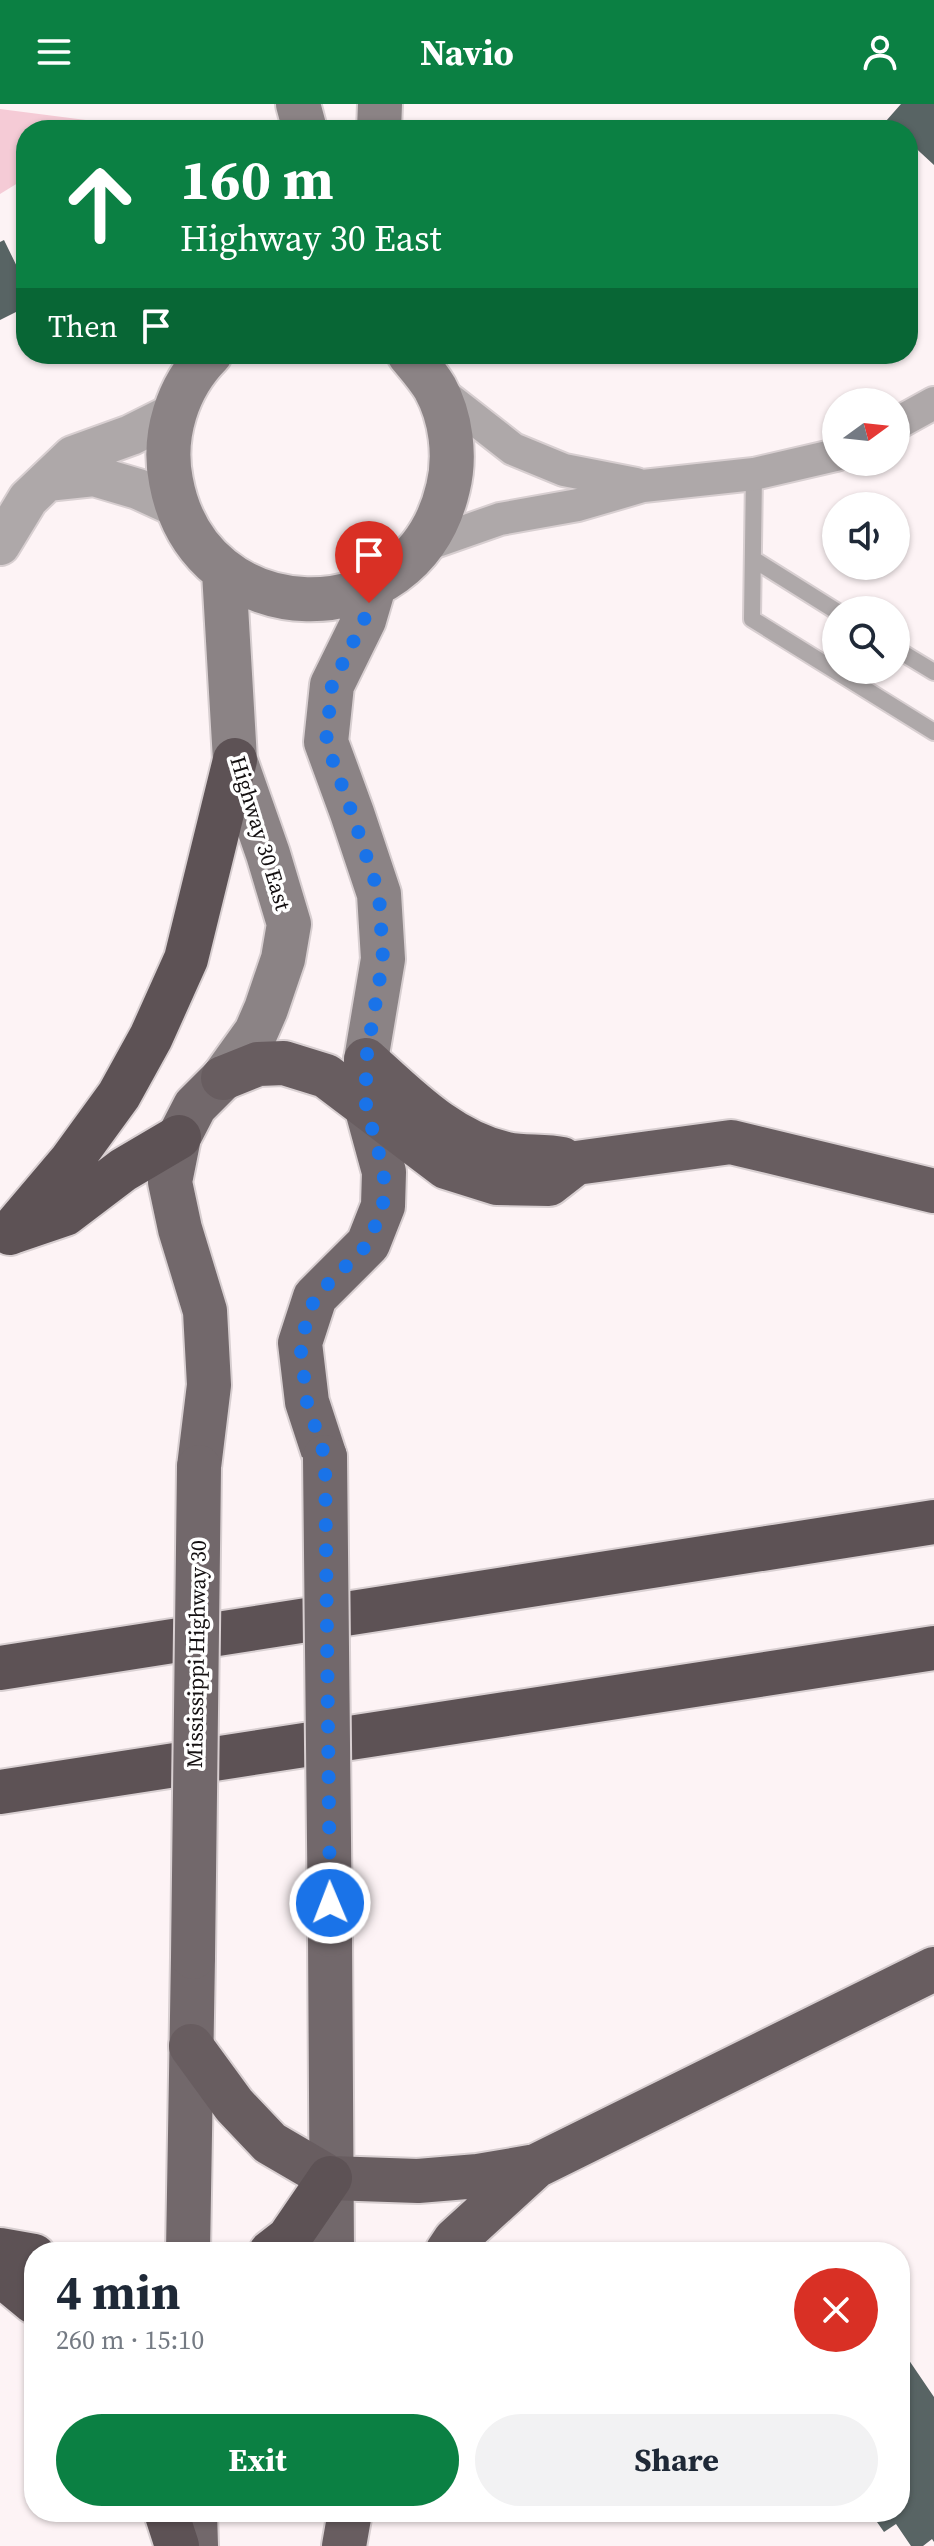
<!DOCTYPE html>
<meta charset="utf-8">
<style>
:root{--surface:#fff;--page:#f2f2f3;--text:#1f2937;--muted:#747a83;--accent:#0b8043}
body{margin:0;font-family:"Source Serif 4",serif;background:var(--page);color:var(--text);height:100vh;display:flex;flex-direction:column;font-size:30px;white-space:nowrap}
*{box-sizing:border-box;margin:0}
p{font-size:26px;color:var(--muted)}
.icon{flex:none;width:44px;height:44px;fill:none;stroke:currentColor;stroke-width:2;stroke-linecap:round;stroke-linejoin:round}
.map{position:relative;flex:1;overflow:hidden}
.side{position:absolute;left:24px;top:2138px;width:886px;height:280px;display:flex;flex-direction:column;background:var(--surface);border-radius:32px;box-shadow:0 2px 6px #0004}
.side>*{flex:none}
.banner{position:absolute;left:16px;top:16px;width:902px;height:244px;border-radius:32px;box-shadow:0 2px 6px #0004;background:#0b8043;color:#fff;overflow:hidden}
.needle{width:52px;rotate:75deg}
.tools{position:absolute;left:822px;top:284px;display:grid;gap:16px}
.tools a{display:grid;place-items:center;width:88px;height:88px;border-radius:50%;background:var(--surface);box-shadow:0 2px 6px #0004;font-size:40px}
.pin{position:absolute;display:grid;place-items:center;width:68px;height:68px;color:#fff;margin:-82px -34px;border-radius:50% 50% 50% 0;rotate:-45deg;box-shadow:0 0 8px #0007}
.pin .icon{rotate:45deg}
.me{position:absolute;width:88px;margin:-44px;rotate:359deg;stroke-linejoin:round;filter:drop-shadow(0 0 6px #0008)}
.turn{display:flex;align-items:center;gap:28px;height:168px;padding:0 32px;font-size:36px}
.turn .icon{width:104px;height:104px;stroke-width:2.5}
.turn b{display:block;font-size:56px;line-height:68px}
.then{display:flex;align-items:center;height:76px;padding:0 32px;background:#0003;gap:16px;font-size:30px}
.round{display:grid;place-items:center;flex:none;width:84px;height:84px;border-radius:42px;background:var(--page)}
.head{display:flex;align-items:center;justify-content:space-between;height:136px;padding:0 32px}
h1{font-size:48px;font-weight:700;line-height:60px}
.button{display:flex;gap:16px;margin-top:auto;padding:16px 32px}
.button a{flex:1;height:92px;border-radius:48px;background:var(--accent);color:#fff;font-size:32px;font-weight:700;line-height:92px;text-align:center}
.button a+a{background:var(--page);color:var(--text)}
header{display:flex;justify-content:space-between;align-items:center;height:104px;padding:0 32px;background:var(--accent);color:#fff;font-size:36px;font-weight:700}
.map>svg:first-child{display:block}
</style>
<header><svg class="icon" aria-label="menu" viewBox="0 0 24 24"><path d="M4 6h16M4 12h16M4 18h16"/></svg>Navio<svg class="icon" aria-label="person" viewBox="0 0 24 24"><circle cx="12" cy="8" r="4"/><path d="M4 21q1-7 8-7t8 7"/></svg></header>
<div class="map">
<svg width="934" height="2442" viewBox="0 0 934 2442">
<rect width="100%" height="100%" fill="#fdf3f5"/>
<path fill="#f5cbd6" d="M 0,5 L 117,20 L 107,26 L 26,26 L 26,74 L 0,90 Z"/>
<path fill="#586464" d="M 901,0 L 934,0 L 934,61 L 908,37 L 908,26 L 896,26 L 886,17 Z
M 4,136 L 26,181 L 26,203 L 0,216 L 0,138 Z
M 900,2243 L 934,2293 L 934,2438 L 932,2435 L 923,2442 L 911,2442 L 896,2420 L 884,2428 L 870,2408 L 900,2408 Z"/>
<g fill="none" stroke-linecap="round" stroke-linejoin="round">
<g stroke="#d8cfd1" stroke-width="20">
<path id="service" d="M 754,370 L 752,515 L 934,628
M 753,455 L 836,507
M 896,545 L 934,568"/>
</g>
<g stroke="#d8cfd1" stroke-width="36">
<path id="minor" d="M 435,284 L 513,345 L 564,366 L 636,380
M 896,320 L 934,299
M 423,442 L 500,415 L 578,401 L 643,382 L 754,370 L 836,351"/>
</g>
<g stroke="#d8cfd1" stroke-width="44">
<path id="tertiary" d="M 47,377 L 94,372 L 138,385 L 175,402
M 0,441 L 28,395 L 73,352 L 131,331 L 173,310"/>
</g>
<g stroke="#d8cfd1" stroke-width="48">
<path id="secondary" d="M 298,0 L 305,26
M 379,26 L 380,0
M 210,250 C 177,283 162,332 171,377 C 199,531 413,536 448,384 C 456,352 451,313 435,284 C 428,272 418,261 409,250
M 223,974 L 256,928 L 266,905 L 283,855 L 289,820 L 268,750 L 235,656 L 224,468
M 366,996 L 366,956 L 383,855 L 379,790 L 352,709 L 326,638 L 332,581 L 364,516 L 374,482"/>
</g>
<g stroke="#d8cfd1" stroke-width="48">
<path id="primary" d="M 325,1353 L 307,1298 L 300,1239 L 315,1193 L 368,1140 L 383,1102 L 384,1068 L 366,1002
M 199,1363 L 209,1281 L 205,1207 L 180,1125 L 170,1078 L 179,1033 L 195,1002 L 223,974
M 330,1831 L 332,2148
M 188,2148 L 193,1853
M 195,2408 L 196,2442"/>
</g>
<g stroke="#d8cfd1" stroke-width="48">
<path id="trunk" d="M 366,956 C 408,994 449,1037 506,1050 C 524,1054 544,1051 562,1055
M 223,974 L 258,960 L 284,959 L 326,972 L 446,1063 L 497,1079 L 549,1080 L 576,1059 L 731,1038 L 934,1087
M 191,1942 L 234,2001 L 270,2039 L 330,2074 L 418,2077 L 478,2072 L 536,2062 L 934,1865
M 447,2148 L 455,2136 L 536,2062
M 344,2442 L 350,2408"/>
</g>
<g stroke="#d8cfd1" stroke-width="48">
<path id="motorway" d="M 12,1128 L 65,1110 L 123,1066 L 179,1033
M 10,1129 L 71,1057 L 119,991 L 151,933 L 186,855 L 235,656
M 0,1564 L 934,1418
M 0,1688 L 934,1544
M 0,2146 L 34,2152
M 271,2148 L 289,2134 L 330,2074
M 0,2170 L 34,2198
M 166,2408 L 177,2442"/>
</g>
<use href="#service" stroke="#aea8a9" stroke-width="16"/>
<use href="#minor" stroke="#aea8a9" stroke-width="32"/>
<use href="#tertiary" stroke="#aea8a9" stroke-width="40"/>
<use href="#secondary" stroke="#8b8385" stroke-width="44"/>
<use href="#primary" stroke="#72686b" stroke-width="44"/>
<use href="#trunk" stroke="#685d60" stroke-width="44"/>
<use href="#motorway" stroke="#5d5255" stroke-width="44"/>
<g stroke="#d8cfd1" stroke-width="48" stroke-linecap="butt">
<path id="primary-bridge" d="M 325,1353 L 330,1831
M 193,1853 L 199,1363"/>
</g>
<use href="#primary-bridge" stroke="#72686b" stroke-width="44"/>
</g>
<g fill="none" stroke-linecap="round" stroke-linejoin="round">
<path stroke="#1a73e8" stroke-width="14" stroke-dasharray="0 25.2" d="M 330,1799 L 325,1353 L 307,1298 L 300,1239 L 315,1193 L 368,1140 L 383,1102 L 384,1068 L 366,1002 L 366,956 L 383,855 L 379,790 L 352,709 L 326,638 L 332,581 L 364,516 L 369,499"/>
</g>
<g text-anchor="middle" stroke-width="7" stroke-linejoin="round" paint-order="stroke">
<g font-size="22" fill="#141011" stroke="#fff">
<text transform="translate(261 729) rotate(73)" y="8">Highway 30 East</text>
<text transform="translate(196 1550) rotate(-89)" y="8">Mississippi Highway 30</text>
</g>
</g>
</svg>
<div class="tools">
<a><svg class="needle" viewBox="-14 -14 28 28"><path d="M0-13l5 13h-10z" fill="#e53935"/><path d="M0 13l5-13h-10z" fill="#747a83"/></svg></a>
<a><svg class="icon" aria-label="sound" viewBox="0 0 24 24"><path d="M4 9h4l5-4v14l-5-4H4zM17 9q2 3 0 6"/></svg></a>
<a><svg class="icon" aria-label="search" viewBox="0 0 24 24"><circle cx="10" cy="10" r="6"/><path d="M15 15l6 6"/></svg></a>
</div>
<div class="pin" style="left:369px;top:499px;background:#d93025"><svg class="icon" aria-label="arrive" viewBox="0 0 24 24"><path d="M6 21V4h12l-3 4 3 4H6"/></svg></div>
<svg class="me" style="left:330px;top:1799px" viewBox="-20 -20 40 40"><circle r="17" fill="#1a73e8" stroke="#fff" stroke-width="3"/><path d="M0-11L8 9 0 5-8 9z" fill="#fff"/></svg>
<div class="banner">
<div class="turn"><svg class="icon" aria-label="ahead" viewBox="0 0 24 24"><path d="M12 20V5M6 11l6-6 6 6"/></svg><div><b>160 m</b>Highway 30 East</div></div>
<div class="then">Then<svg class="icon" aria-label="arrive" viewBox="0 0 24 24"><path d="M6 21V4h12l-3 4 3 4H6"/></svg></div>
</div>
<section class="side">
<div class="head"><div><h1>4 min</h1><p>260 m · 15:10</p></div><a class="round" style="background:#d93025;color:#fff"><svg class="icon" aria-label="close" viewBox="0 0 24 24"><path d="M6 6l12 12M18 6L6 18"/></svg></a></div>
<div class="button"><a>Exit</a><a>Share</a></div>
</section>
</div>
